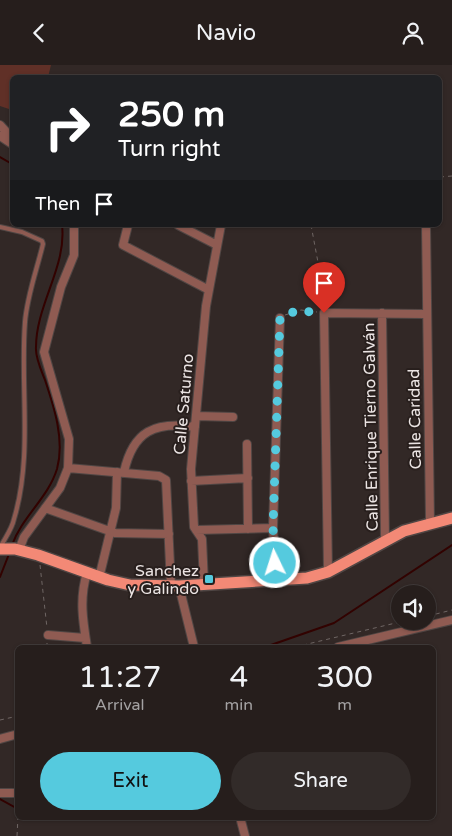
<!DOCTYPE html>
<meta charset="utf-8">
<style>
:root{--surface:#261e1c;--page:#322b29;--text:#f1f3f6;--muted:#a4a2a3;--line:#423c3b;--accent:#55cade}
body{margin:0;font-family:"Varela Round",sans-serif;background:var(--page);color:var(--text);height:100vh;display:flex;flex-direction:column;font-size:19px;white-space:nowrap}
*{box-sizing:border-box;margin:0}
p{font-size:16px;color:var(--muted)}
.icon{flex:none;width:28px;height:28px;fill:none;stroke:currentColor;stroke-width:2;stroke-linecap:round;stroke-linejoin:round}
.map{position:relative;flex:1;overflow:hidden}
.side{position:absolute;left:15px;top:580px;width:421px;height:175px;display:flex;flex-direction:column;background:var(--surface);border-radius:8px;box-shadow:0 1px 4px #0004,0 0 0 1px var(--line)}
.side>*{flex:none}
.guide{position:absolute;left:10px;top:10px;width:432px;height:152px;border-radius:8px;box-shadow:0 1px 4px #0004,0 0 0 1px var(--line);background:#202124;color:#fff;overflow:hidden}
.tools{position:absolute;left:391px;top:520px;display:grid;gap:10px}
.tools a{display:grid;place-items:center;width:45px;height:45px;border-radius:50%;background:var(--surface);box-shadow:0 1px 4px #0004,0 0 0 1px var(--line);font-size:25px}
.pin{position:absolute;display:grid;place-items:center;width:42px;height:42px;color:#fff;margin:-51px -21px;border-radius:50% 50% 50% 0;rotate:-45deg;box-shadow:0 0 5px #0007}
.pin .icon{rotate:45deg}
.me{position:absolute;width:55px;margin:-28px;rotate:356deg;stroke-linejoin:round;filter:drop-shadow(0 0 4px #0008)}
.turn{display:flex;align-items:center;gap:18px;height:105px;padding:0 25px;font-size:22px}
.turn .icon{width:65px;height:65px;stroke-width:2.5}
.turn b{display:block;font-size:35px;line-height:42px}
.then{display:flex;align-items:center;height:48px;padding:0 25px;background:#0003;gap:10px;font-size:19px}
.eta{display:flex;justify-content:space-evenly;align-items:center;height:85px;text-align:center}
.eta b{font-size:30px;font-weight:600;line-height:35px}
.action{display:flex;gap:10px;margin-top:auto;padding:10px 25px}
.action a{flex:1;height:58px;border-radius:30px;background:var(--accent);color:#111;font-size:20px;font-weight:600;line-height:58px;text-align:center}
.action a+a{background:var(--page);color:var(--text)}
header{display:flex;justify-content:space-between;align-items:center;height:65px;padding:0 25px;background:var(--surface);font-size:22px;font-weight:600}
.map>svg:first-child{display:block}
</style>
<header><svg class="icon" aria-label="back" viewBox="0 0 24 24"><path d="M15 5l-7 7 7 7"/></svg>Navio<svg class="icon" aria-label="person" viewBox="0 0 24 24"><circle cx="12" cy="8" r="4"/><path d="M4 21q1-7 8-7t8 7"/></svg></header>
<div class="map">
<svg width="452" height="771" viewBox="0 0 452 771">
<rect width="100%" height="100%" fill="#322826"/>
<path fill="#603027" d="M 0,0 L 51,0 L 48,12 L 12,12 L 12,45 L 0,41 Z"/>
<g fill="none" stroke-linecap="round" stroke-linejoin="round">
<path stroke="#320200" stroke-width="2" d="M 0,92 L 12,99
M 12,480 C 22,452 48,433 57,404 C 65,375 54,342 45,315 C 41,305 35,292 36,282 C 36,240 67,201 62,160
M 0,512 L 9,489
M 268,581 L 334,558 L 452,480
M 0,734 L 18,744"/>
<g stroke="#504644" stroke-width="6">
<path id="lane" d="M 0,162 L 22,167 L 42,176 L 43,179 C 37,204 27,231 25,257 C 20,321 33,391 14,454 C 12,464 5,473 1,481"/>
</g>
<g stroke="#504644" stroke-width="10">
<path id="street" d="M 0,60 L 12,73
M 0,71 L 12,79
M 128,160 L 123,180 L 209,225
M 178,160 L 217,180
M 426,160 L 430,458
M 382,248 L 385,475
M 196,351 L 233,352
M 247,379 L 248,464
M 68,403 L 159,411 L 166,415 L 171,521
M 124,407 C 133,366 155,356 195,362
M 191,416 L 248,413
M 45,443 L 115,468 L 169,469
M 196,465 L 273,463
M 19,485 L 24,472 L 60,423 L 68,403 L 69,374 L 44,287 L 61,222 L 74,190 L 74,160
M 328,507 L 324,248 L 425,249
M 99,513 L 116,443 L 117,407
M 276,515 L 273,463 L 280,253
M 204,519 L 202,474 L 194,462 L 191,404 L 206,241 L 221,160
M 179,521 L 194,582
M 48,570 L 85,573
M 87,582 C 83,557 79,533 87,508
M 338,582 L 452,555
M 0,674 L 18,669
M 0,728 L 18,728
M 240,752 L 245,771"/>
</g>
<g stroke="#504644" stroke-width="14">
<path id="primary" d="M 0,484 L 15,484 L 38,490 L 108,515 L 130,520 L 179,521 L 307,513 L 328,507 L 404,466 L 452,453"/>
</g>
<path stroke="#6f6664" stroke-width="1" stroke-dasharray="4 4" stroke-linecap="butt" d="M 440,112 L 452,111
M 311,160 L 326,240
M 285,250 L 301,245 L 317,247
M 40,500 L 47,563
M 428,551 L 452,545
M 47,582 L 47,577
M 295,582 L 404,556
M 0,655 L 18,651
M 17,771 L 18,752"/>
<use href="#lane" stroke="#8f5b52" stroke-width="4"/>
<use href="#street" stroke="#8f5b52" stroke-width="8"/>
<use href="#primary" stroke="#f38976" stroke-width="11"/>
</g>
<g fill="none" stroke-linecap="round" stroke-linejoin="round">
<path stroke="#55cade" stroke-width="9" stroke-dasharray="0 16.2" d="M 275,498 L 273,463 L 280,253 C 294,243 308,247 324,248"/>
</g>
<rect fill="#55cade" stroke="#281f1d" stroke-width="2" x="204" y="509" width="10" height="10" rx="2.5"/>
<g text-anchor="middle" stroke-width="4" stroke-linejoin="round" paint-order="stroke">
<g font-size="16" fill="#ebe4e3" stroke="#281f1d">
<text transform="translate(183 339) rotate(-85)" y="6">Calle Saturno</text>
<text transform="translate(414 354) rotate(-91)" y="6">Calle Caridad</text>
<text transform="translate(370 362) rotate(-91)" y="6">Calle Enrique Tierno Galván</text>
</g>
<g font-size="16" fill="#ebe4e3" stroke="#281f1d" text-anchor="end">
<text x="199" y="511">Sanchez<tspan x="199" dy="18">y Galindo</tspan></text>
</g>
</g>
</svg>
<div class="tools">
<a><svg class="icon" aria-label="sound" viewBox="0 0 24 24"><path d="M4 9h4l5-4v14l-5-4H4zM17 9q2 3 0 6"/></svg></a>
</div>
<div class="pin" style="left:324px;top:248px;background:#d93025"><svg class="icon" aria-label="arrive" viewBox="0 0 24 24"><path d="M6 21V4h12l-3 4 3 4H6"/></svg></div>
<svg class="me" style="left:275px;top:498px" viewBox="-20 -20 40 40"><circle r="17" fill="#55cade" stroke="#fff" stroke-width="3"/><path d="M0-11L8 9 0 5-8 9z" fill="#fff"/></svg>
<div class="guide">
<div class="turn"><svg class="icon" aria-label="right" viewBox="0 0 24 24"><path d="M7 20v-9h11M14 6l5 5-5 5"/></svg><div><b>250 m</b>Turn right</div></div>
<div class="then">Then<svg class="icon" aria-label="arrive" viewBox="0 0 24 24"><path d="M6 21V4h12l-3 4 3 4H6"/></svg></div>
</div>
<section class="side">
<div class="eta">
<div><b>11:27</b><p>Arrival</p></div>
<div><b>4</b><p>min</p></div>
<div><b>300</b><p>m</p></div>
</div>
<div class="action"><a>Exit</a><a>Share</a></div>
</section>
</div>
